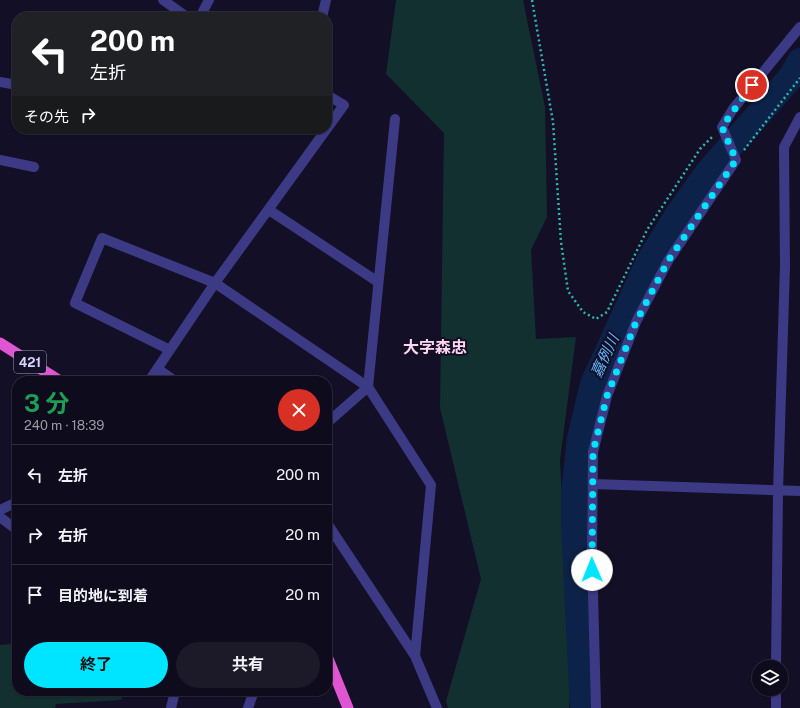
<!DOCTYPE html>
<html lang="ja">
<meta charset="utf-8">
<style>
:root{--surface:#0e0b1c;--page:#1c1929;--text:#f1f3f6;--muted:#9b9ba3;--line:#2e2b3b;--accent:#00e5ff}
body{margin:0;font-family:"Public Sans","Noto Sans JP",sans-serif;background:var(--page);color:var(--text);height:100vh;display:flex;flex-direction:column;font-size:15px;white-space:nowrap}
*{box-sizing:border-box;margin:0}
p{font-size:13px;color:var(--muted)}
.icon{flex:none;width:22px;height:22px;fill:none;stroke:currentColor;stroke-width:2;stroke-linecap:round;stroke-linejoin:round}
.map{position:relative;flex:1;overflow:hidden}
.side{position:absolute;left:12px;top:376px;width:320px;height:320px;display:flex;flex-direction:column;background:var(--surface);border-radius:16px;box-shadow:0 1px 3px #0004,0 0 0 1px var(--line)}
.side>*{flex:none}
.guide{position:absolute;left:12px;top:12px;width:320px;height:122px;border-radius:16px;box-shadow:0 1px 3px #0004,0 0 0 1px var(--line);background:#202124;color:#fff;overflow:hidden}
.fabs{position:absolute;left:752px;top:660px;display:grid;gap:8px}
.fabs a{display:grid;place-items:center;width:36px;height:36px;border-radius:50%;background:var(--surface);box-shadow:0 1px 3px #0004,0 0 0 1px var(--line);font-size:20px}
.pin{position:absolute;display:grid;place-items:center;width:34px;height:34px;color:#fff;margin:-17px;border:2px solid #fff;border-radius:50%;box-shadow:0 1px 4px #0007}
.me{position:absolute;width:44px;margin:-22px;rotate:359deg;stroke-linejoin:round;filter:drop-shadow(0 0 3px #0008)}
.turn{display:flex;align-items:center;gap:14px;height:84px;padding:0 12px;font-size:18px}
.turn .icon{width:52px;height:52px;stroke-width:2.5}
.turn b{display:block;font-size:28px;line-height:34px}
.then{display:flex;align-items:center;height:38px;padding:0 12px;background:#0003;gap:8px;font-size:15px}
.round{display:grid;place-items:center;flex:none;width:42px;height:42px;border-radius:21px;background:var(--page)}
.summary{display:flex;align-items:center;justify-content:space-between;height:68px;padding:0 12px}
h1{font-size:24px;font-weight:700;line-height:30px;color:#1e9e55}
.action{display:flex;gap:8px;margin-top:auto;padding:8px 12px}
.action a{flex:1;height:46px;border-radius:24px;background:var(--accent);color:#111;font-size:16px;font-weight:700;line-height:46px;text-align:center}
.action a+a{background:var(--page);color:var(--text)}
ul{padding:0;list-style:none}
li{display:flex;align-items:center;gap:12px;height:60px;padding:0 12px;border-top:1px solid var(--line)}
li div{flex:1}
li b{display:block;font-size:15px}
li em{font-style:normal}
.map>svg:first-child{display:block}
</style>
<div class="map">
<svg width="800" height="708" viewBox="0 0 800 708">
<rect width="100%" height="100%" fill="#130f26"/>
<path fill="#12302f" d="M 396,0 L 523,0 L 545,107 L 547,217 L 531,250 L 536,339 L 576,337 L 560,460 L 571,678 L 569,708 L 448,708 L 446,701 L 481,579 L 440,408 L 444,133 L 386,74 Z
M 17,643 L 17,691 L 124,691 L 121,700 L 56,704 L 55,708 L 0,708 L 0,645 Z"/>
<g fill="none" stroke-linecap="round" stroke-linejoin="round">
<path stroke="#0c2248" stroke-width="26" d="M 583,708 L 574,525 L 574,492 L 580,438 L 593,384 L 649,261 L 678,214 L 708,172 L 791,77 L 800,61"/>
<path stroke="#2fb8b0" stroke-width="2.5" stroke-dasharray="2 3" stroke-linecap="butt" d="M 532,0 L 553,122 L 561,242 L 568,291 L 583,312 L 596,319 L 607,312 L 647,230 L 700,149 L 713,136
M 744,150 L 800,78"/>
<path stroke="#3d3a85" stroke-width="10" d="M 163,0 L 187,17
M 200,17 L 209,0
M 322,17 L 326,0
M 0,82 L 17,85
M 0,160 L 34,167
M 269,210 L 378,282
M 170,350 L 75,303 L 102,238 L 215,283 L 368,387 L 431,485 L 415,656
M 158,369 L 175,381
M 149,381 L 215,283 L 344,105 L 327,95
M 327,423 L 368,387 L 395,119
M 593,484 L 800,491
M 0,510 L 17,502
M 0,517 L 17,530
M 327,523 L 415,656 L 437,708
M 776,667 L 778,491 L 785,266 L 784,147 L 800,117
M 171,708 L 175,691
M 248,708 L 254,691
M 596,708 L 592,555 L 593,452 L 607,396 L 636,322 L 668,261 L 736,160 L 722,127 L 733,109 L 800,27
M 776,708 L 776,689"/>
<path stroke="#e055d1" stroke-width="11" d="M 0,343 L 60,381
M 327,656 L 348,708"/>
</g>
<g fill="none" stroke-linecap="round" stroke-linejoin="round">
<path stroke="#00e5ff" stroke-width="7" stroke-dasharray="0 12.6" d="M 592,570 L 593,452 L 607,396 L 636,322 L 668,261 L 736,160 L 722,127 L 752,85"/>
</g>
<g text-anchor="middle" stroke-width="4" stroke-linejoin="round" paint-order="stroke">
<rect fill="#130f26" stroke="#9e99be" stroke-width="1" x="14" y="351" width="32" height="22" rx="3"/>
<g font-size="13" font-weight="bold" fill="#d9d4ff">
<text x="30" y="367">421</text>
</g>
<g font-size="15" font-style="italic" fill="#62b6ff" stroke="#130f26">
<text transform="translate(605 356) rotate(-65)" y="5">嘉例川</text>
</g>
<g font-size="16" font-weight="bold" fill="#ffd6f0" stroke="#130f26">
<text x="435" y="353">大字森忠</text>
</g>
</g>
</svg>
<div class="fabs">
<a><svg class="icon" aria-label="layers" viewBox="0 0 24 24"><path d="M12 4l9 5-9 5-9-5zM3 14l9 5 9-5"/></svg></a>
</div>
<div class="pin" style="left:752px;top:85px;background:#d93025"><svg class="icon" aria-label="arrive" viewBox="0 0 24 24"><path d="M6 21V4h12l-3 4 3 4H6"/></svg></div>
<svg class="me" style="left:592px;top:570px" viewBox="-20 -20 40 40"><circle r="19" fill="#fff"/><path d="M0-13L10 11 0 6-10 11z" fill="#00e5ff"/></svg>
<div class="guide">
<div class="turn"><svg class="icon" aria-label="left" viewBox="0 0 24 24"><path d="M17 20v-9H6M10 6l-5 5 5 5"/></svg><div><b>200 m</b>左折</div></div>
<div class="then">その先<svg class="icon" aria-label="right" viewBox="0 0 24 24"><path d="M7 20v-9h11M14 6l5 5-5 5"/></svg></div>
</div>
<section class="side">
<div class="summary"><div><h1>3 分</h1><p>240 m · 18:39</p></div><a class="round" style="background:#d93025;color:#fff"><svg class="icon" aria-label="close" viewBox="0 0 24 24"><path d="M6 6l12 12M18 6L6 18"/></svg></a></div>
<ul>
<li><svg class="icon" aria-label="left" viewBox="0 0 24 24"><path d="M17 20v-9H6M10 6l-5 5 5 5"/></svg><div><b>左折</b></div><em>200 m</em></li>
<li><svg class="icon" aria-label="right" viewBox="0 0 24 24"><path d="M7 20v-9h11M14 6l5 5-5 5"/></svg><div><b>右折</b></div><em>20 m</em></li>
<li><svg class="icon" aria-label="arrive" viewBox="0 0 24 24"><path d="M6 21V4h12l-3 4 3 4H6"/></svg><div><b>目的地に到着</b></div><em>20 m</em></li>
</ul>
<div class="action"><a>終了</a><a>共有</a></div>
</section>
</div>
